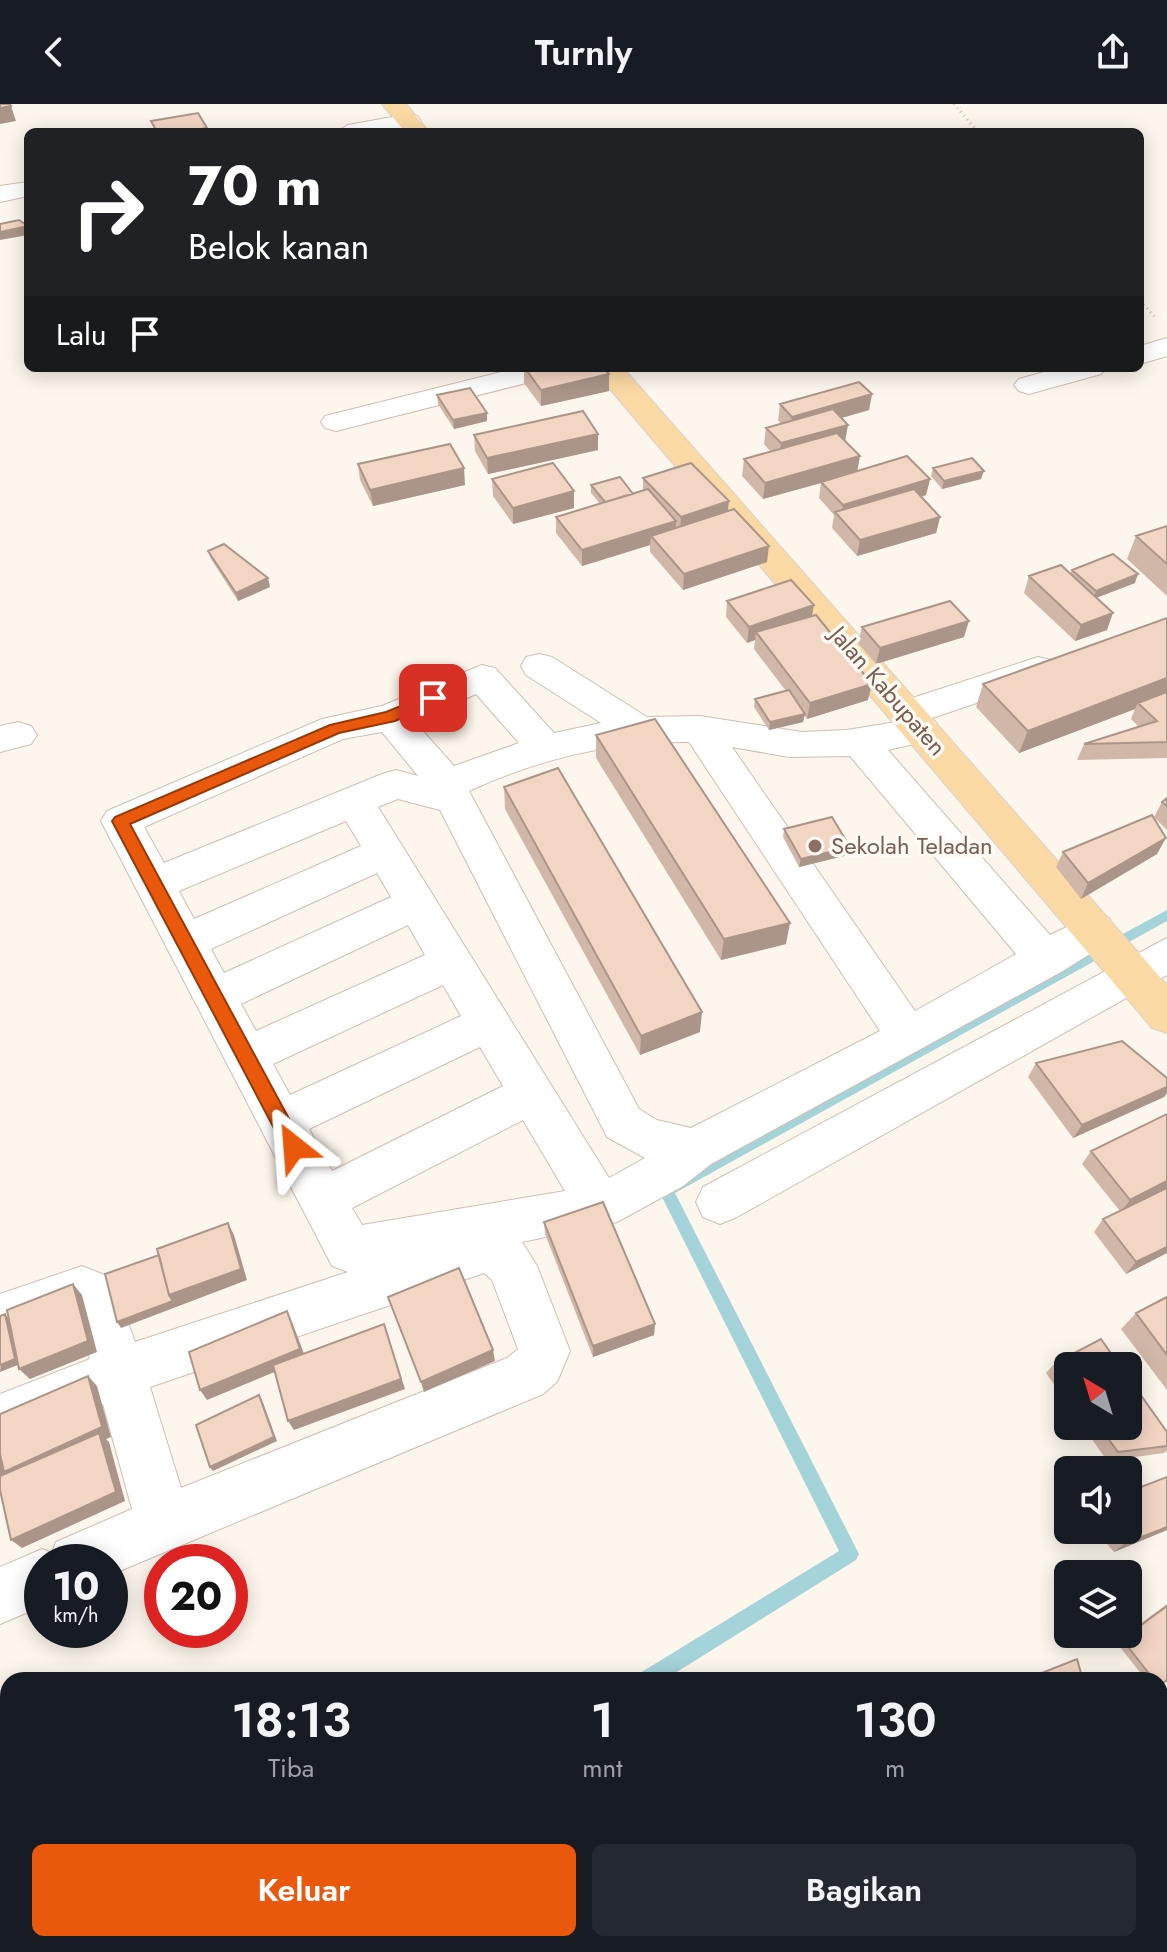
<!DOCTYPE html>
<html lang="id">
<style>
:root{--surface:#171b24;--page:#242831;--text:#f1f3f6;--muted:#9ea1a6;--accent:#ea580c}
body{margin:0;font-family:Jost,sans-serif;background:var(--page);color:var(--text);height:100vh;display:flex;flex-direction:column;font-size:30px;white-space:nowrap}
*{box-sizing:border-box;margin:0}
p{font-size:26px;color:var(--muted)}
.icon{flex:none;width:44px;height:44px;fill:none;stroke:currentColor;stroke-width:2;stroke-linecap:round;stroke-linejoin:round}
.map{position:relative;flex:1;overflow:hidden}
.sheet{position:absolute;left:0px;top:1568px;width:1168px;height:280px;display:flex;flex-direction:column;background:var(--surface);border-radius:24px 24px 0 0;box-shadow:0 4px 20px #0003}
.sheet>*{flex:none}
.hud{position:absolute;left:24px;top:24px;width:1120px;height:244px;border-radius:12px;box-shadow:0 4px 20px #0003;background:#202124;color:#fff;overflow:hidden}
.needle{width:52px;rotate:322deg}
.buttons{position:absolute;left:1054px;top:1248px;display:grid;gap:16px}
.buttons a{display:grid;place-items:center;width:88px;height:88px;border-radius:12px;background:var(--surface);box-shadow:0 4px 20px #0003;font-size:40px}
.speed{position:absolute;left:24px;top:1440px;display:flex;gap:16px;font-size:40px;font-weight:700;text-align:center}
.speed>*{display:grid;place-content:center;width:104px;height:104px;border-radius:50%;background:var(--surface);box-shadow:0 4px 20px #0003;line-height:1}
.speed small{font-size:20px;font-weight:400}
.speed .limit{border:12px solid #d22;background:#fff;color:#111}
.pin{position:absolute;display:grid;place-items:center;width:68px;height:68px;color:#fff;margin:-34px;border-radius:16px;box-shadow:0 4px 12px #0006}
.me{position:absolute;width:88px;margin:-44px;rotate:332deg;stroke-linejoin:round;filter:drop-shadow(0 0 6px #0008)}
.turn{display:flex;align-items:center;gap:28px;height:168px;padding:0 32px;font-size:36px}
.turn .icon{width:104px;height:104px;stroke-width:2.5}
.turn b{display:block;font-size:56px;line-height:68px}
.then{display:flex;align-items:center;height:76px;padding:0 32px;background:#0003;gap:16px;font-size:30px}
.eta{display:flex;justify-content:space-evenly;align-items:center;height:136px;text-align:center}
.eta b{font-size:48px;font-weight:600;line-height:56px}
.cta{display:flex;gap:16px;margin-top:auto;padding:16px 32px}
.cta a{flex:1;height:92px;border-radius:12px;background:var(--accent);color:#fff;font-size:32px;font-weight:600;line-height:92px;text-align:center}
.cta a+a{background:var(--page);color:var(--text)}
header{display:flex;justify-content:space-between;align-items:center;height:104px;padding:0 32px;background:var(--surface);font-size:36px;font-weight:600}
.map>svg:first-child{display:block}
</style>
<header><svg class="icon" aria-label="back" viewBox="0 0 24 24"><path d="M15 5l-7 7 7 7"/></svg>Turnly<svg class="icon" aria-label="share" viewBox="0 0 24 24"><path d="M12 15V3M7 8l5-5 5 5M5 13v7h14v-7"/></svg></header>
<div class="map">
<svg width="1167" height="1848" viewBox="0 0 1167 1848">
<rect width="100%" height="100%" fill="#fdf6ec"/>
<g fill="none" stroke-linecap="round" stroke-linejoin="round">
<path fill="#a5d3da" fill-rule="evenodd" d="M 1167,806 L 1167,817 L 675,1089 L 859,1450 L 856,1456 L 664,1576 L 638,1576 L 640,1569 L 839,1447 L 661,1091 L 658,1086 L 661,1081 Z
M 232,1840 L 228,1848 L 199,1848 L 203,1840 Z"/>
<g stroke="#d1beb0" stroke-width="2">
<path id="minor" d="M 409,10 L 417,12 L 421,17 L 417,22 L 387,28 L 336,28 L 348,21 Z
M 28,78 L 28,92 L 0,98 L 0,82 Z
M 1167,234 L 1167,252 L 1140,260 L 1140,242 Z
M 517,264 L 567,264 L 562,270 L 336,327 L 325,324 L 321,318 L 325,312 Z
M 1058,264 L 1106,264 L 1101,270 L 1029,290 L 1019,287 L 1014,281 L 1019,275 Z
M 539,550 L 552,553 L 647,613 L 700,612 L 802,628 L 847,626 L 896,618 L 889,609 L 894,600 L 1038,553 L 1051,556 L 1056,565 L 1051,574 L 929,615 L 935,617 L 941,626 L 935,635 L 888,646 L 1050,831 L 1094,810 L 1109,814 L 1115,826 L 1109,838 L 1061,868 L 711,1060 L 683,1082 L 617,1118 L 522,1138 L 537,1162 L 570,1247 L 557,1278 L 543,1290 L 110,1471 L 110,1458 L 42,1458 L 42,1502 L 0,1520 L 0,1463 L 42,1445 L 52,1449 L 56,1438 L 132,1405 L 103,1300 L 0,1342 L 0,1290 L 90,1255 L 76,1212 L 0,1238 L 0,1190 L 82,1162 L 112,1174 L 135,1238 L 348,1168 L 332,1162 L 101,717 L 107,707 L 322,615 L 382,602 L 482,561 L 495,564 L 554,629 L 601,619 L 526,571 L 521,562 L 526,553 ZM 476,590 L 519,639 L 454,662 L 414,617 ZM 382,628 L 418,672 L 396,666 L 382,670 L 164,759 L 144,723 L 343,635 ZM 689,638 L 880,927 L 691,1024 L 657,1016 L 639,1005 L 469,687 C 538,655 613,637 689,638 ZM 732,643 L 789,653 L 850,652 L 1016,850 L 915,907 ZM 398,695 L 440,706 L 607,1033 L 645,1054 L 609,1074 L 378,703 ZM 346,717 L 361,742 L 194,815 L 179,787 ZM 377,769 L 391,793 L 224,869 L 211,845 ZM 408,821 L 425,851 L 256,927 L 241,900 ZM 443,881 L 461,912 L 290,991 L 273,960 ZM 480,943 L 503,982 L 332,1067 L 309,1025 ZM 523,1016 L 565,1087 L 362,1121 L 352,1104 ZM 484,1169 L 492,1176 L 518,1245 L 507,1254 L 181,1384 L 150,1283 Z
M 18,618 L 31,622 L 37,631 L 31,640 L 0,648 L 0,622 Z
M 1167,834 L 1167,871 L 737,1113 L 720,1120 L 703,1113 L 696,1098 L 703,1083 Z"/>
</g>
<g stroke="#dad1cd" stroke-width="2">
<path id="major" d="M 382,0 L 406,0 L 429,28 L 405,28 Z
M 592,264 L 623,264 L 1167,881 L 1167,929 L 1152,924 Z"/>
</g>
<path stroke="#d9b8a5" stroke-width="3" stroke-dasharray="1 4" stroke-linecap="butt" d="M 954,0 L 978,28
M 1140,197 L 1156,214"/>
<use href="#minor" fill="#fff" fill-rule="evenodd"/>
<use href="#major" fill="#fbd9a5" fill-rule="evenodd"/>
</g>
<path fill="#d1b7a8" d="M 524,264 L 604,264 L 609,270 L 609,287 L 541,302 L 524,279 Z
M 872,290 L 869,306 L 841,314 L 848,321 L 845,337 L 857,367 L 930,375 L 926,391 L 921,393 L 940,413 L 936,429 L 857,452 L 832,424 L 834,411 L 819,394 L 821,379 L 763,395 L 742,372 L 744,355 L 771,348 L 764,340 L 766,324 L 781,320 L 778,316 L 780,300 Z
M 437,291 L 487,309 L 487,317 L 454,325 L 438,300 Z
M 474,331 L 598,346 L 488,370 L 475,347 Z
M 358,360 L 465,381 L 373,402 L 360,376 Z
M 933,364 L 981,375 L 942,385 L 931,372 Z
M 643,374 L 728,407 L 767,458 L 683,486 L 650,448 L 650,441 L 582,462 L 556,429 L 556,413 L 600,400 L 591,389 L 591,381 L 633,390 L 643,387 Z
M 492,375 L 574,404 L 513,420 L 493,392 Z
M 1167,422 L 1167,492 L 1127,455 L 1136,432 Z
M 208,447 L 270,483 L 238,497 L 211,455 Z
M 1072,466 L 1135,479 L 1096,494 L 1107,526 L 1075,537 L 1024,489 L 1029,472 L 1070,470 Z
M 727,497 L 812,513 L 868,596 L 807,615 L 804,611 L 803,618 L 769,626 L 754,603 L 755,595 L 786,587 L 754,545 L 755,536 L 747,539 L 726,513 Z
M 1167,514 L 1167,654 L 1077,656 L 1084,640 L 1139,623 L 1131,615 L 1135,605 L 1019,649 L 976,603 L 983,580 Z
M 862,523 L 964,533 L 876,560 L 858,539 Z
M 596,631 L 786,840 L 721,856 L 596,654 Z
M 504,683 L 700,928 L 640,951 L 505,705 Z
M 1167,694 L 1167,726 L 1154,713 L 1162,698 Z
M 784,725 L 848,751 L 799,763 L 783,733 Z
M 1063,748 L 1157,750 L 1081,795 L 1056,763 Z
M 1036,959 L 1167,974 L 1167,989 L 1164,993 L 1073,1034 L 1028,973 Z
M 1167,1010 L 1167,1149 L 1126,1170 L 1094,1128 L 1103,1115 L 1120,1107 L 1082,1060 L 1091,1047 Z
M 544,1118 L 655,1220 L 654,1231 L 593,1253 L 545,1130 Z
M 1167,1193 L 1167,1286 L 1121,1225 L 1136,1209 Z
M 1055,1259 L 1068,1262 L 1068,1301 L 1046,1269 Z
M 1083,1322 L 1128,1322 L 1167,1328 L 1167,1347 L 1164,1349 L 1107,1357 Z
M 1167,1373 L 1167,1426 L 1114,1448 L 1095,1426 L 1128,1426 Z
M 1167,1500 L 1167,1576 L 1146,1576 L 1116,1538 Z"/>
<path fill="#aa9588" d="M 11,2 L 16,17 L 0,20 L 0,4 Z
M 207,24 L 208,28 L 183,28 Z
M 28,122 L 28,131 L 0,136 L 0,128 Z
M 609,270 L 609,287 L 541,302 L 541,286 Z
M 872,290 L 869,306 L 790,329 L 792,313 Z
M 487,309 L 487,317 L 454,325 L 453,316 Z
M 848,321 L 845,337 L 779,356 L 781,339 Z
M 598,330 L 598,346 L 488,370 L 487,354 Z
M 860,352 L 857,369 L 763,395 L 765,379 Z
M 464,364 L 465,381 L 373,402 L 370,386 Z
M 984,367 L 981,375 L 942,385 L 944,377 Z
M 930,375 L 926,391 L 843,416 L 841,414 L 843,401 Z
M 574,387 L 574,404 L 513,420 L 513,404 Z
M 729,397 L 727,414 L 680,430 L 681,413 Z
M 940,413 L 936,429 L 857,452 L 860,436 Z
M 676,417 L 675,433 L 651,432 L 650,441 L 582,462 L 582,446 Z
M 769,442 L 767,458 L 683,486 L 684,470 Z
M 1138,470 L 1135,479 L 1093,495 L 1096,487 Z
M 268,474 L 270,483 L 238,497 L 236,489 Z
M 814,501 L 811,518 L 756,528 L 755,536 L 747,539 L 749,523 Z
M 1113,509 L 1107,526 L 1075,537 L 1081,521 Z
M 969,517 L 964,533 L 876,560 L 880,544 Z
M 1167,574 L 1167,593 L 1138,599 L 1135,605 L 1019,649 L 1028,627 Z
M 872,580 L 868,596 L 807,615 L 810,599 Z
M 805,610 L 803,618 L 769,626 L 770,618 Z
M 1166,734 L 1157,750 L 1081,795 L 1088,779 Z
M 850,743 L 848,751 L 799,763 L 801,755 Z
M 790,819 L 786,840 L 721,856 L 724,835 Z
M 702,908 L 700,928 L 640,951 L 641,932 Z
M 1167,983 L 1167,989 L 1164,993 L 1073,1034 L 1082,1021 Z
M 1167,1077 L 1167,1085 L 1121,1108 L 1130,1096 Z
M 228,1119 L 234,1131 L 247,1176 L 121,1224 L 117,1218 L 169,1191 Z
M 1167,1143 L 1167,1149 L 1126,1170 L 1136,1158 Z
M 73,1180 L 82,1191 L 97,1248 L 30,1275 L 19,1265 Z
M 287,1207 L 292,1218 L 306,1255 L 207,1296 L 200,1286 Z
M 5,1210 L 10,1216 L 20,1260 L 0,1268 Z
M 384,1220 L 405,1285 L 294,1326 L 288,1317 Z
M 655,1220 L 654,1231 L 593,1253 L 593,1242 Z
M 493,1246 L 495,1257 L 424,1288 L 421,1278 Z
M 88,1272 L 97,1282 L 111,1333 L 106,1335 L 109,1338 L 125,1397 L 22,1444 L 11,1436 L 16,1376 L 4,1368 Z
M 259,1291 L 262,1296 L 277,1337 L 213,1367 L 210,1363 Z
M 0,1345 L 6,1378 L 0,1380 Z
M 1167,1423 L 1167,1426 L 1114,1448 L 1124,1440 Z"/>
<path fill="#f3d5c3" stroke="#aa9588" stroke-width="2" d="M 0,0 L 10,0 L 11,2 L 0,4 Z
M 198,9 L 207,24 L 183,28 L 157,28 L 151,17 Z
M 19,116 L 28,122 L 0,128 L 0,120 Z
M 525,264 L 604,264 L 609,270 L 541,286 Z
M 859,278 L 872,290 L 792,313 L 780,300 Z
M 470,284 L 487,309 L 453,316 L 437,291 Z
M 833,305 L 848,321 L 781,339 L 766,324 Z
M 583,307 L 598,330 L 487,354 L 474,331 Z
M 837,329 L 860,352 L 765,379 L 744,355 Z
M 450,340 L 464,364 L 370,386 L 358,360 Z
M 907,352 L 930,375 L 843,401 L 821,378 Z
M 972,354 L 984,367 L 944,377 L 933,364 Z
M 553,359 L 574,387 L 513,404 L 492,375 Z
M 691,359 L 729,397 L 681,413 L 643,374 Z
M 620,373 L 633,390 L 605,398 L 591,381 Z
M 648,385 L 676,417 L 582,446 L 556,413 Z
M 914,385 L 940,413 L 860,436 L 835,408 Z
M 734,405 L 769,442 L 684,470 L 651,432 Z
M 1167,422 L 1167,460 L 1136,432 Z
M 224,440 L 268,474 L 236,489 L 208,447 Z
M 1113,450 L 1138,470 L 1096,487 L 1072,466 Z
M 1061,461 L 1113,509 L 1081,521 L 1029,472 Z
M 791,476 L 814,501 L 749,523 L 727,497 Z
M 950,497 L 969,517 L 880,544 L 862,523 Z
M 816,511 L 872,580 L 810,599 L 756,528 Z
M 1167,514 L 1167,574 L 1028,627 L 983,580 Z
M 789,586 L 805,610 L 770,618 L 755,595 Z
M 1167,588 L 1167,638 L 1084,640 L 1157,617 L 1138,599 Z
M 655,615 L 790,819 L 724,835 L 596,631 Z
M 558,664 L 702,908 L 641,932 L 504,683 Z
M 1167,694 L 1167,702 L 1162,698 Z
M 1152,711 L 1166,734 L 1088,779 L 1063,748 Z
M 832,713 L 850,743 L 801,755 L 784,725 Z
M 1122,937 L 1167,974 L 1167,983 L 1082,1021 L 1036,959 Z
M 1167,1010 L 1167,1077 L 1130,1096 L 1091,1047 Z
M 1167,1084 L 1167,1143 L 1136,1158 L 1103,1115 Z
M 603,1098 L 655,1220 L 593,1242 L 544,1118 Z
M 228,1119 L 241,1165 L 169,1191 L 157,1145 Z
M 159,1151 L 169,1191 L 173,1197 L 117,1218 L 105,1170 Z
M 459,1164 L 493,1246 L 421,1278 L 388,1193 Z
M 73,1180 L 88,1237 L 19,1265 L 7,1206 Z
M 1167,1193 L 1167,1251 L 1136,1209 Z
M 287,1207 L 300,1245 L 200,1286 L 189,1248 Z
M 5,1210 L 15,1255 L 0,1261 L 0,1212 Z
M 384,1220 L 401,1275 L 288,1317 L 273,1261 Z
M 1101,1235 L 1120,1262 L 1068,1262 L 1068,1278 L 1055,1259 Z
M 88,1272 L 102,1323 L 4,1368 L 0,1350 L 0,1310 Z
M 1128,1273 L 1167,1328 L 1167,1342 L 1118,1348 L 1099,1322 L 1128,1322 Z
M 259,1291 L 274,1333 L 210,1363 L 196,1321 Z
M 99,1329 L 116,1388 L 11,1436 L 0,1386 L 0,1372 Z
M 1167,1373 L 1167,1423 L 1124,1440 L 1112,1426 L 1128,1426 L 1128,1388 Z
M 1167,1502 L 1167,1576 L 1160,1581 L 1160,1576 L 1154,1576 L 1122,1535 Z
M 1077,1555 L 1083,1576 L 1024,1576 Z"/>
<path fill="#ea580c" stroke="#983908" stroke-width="2" d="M 433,589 L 441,594 L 438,598 L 395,617 L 339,629 L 130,720 L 301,1037 L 304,1043 L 301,1049 L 294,1052 L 287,1049 L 112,717 L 115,713 L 330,621 L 386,608 Z"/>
<circle fill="#8d6e63" stroke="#fffaf3" stroke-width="3" cx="815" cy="742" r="8"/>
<g text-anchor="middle" stroke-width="7" stroke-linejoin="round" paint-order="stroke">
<g font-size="24" fill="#7a5c4d" stroke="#fffaf3">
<text transform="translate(888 587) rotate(49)" y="8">Jalan Kabupaten</text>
</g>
<g font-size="24" fill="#785e54" stroke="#fffaf3" text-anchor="start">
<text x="831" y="750">Sekolah Teladan</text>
</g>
</g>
</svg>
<div class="buttons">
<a><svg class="needle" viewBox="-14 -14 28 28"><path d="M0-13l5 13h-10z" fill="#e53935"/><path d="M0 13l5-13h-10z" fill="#9ea1a6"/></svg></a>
<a><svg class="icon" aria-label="sound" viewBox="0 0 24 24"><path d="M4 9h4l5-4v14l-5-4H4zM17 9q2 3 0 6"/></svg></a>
<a><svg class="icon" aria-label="layers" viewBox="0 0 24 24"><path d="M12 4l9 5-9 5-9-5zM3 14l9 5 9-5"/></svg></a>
</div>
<div class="speed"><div>10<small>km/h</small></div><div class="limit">20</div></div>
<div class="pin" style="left:433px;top:594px;background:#d93025"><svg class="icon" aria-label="arrive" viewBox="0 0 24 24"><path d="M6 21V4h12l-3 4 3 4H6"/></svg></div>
<svg class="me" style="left:294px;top:1043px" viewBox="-20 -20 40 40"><path d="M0-17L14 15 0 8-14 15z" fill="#ea580c" stroke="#fff" stroke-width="4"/></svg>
<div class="hud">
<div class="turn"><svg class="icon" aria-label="right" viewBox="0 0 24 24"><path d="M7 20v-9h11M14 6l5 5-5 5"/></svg><div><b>70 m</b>Belok kanan</div></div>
<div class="then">Lalu<svg class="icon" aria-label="arrive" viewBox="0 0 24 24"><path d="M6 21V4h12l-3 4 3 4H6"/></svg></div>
</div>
<section class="sheet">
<div class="eta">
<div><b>18:13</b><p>Tiba</p></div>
<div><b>1</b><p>mnt</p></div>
<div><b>130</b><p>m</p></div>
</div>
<div class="cta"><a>Keluar</a><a>Bagikan</a></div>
</section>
</div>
